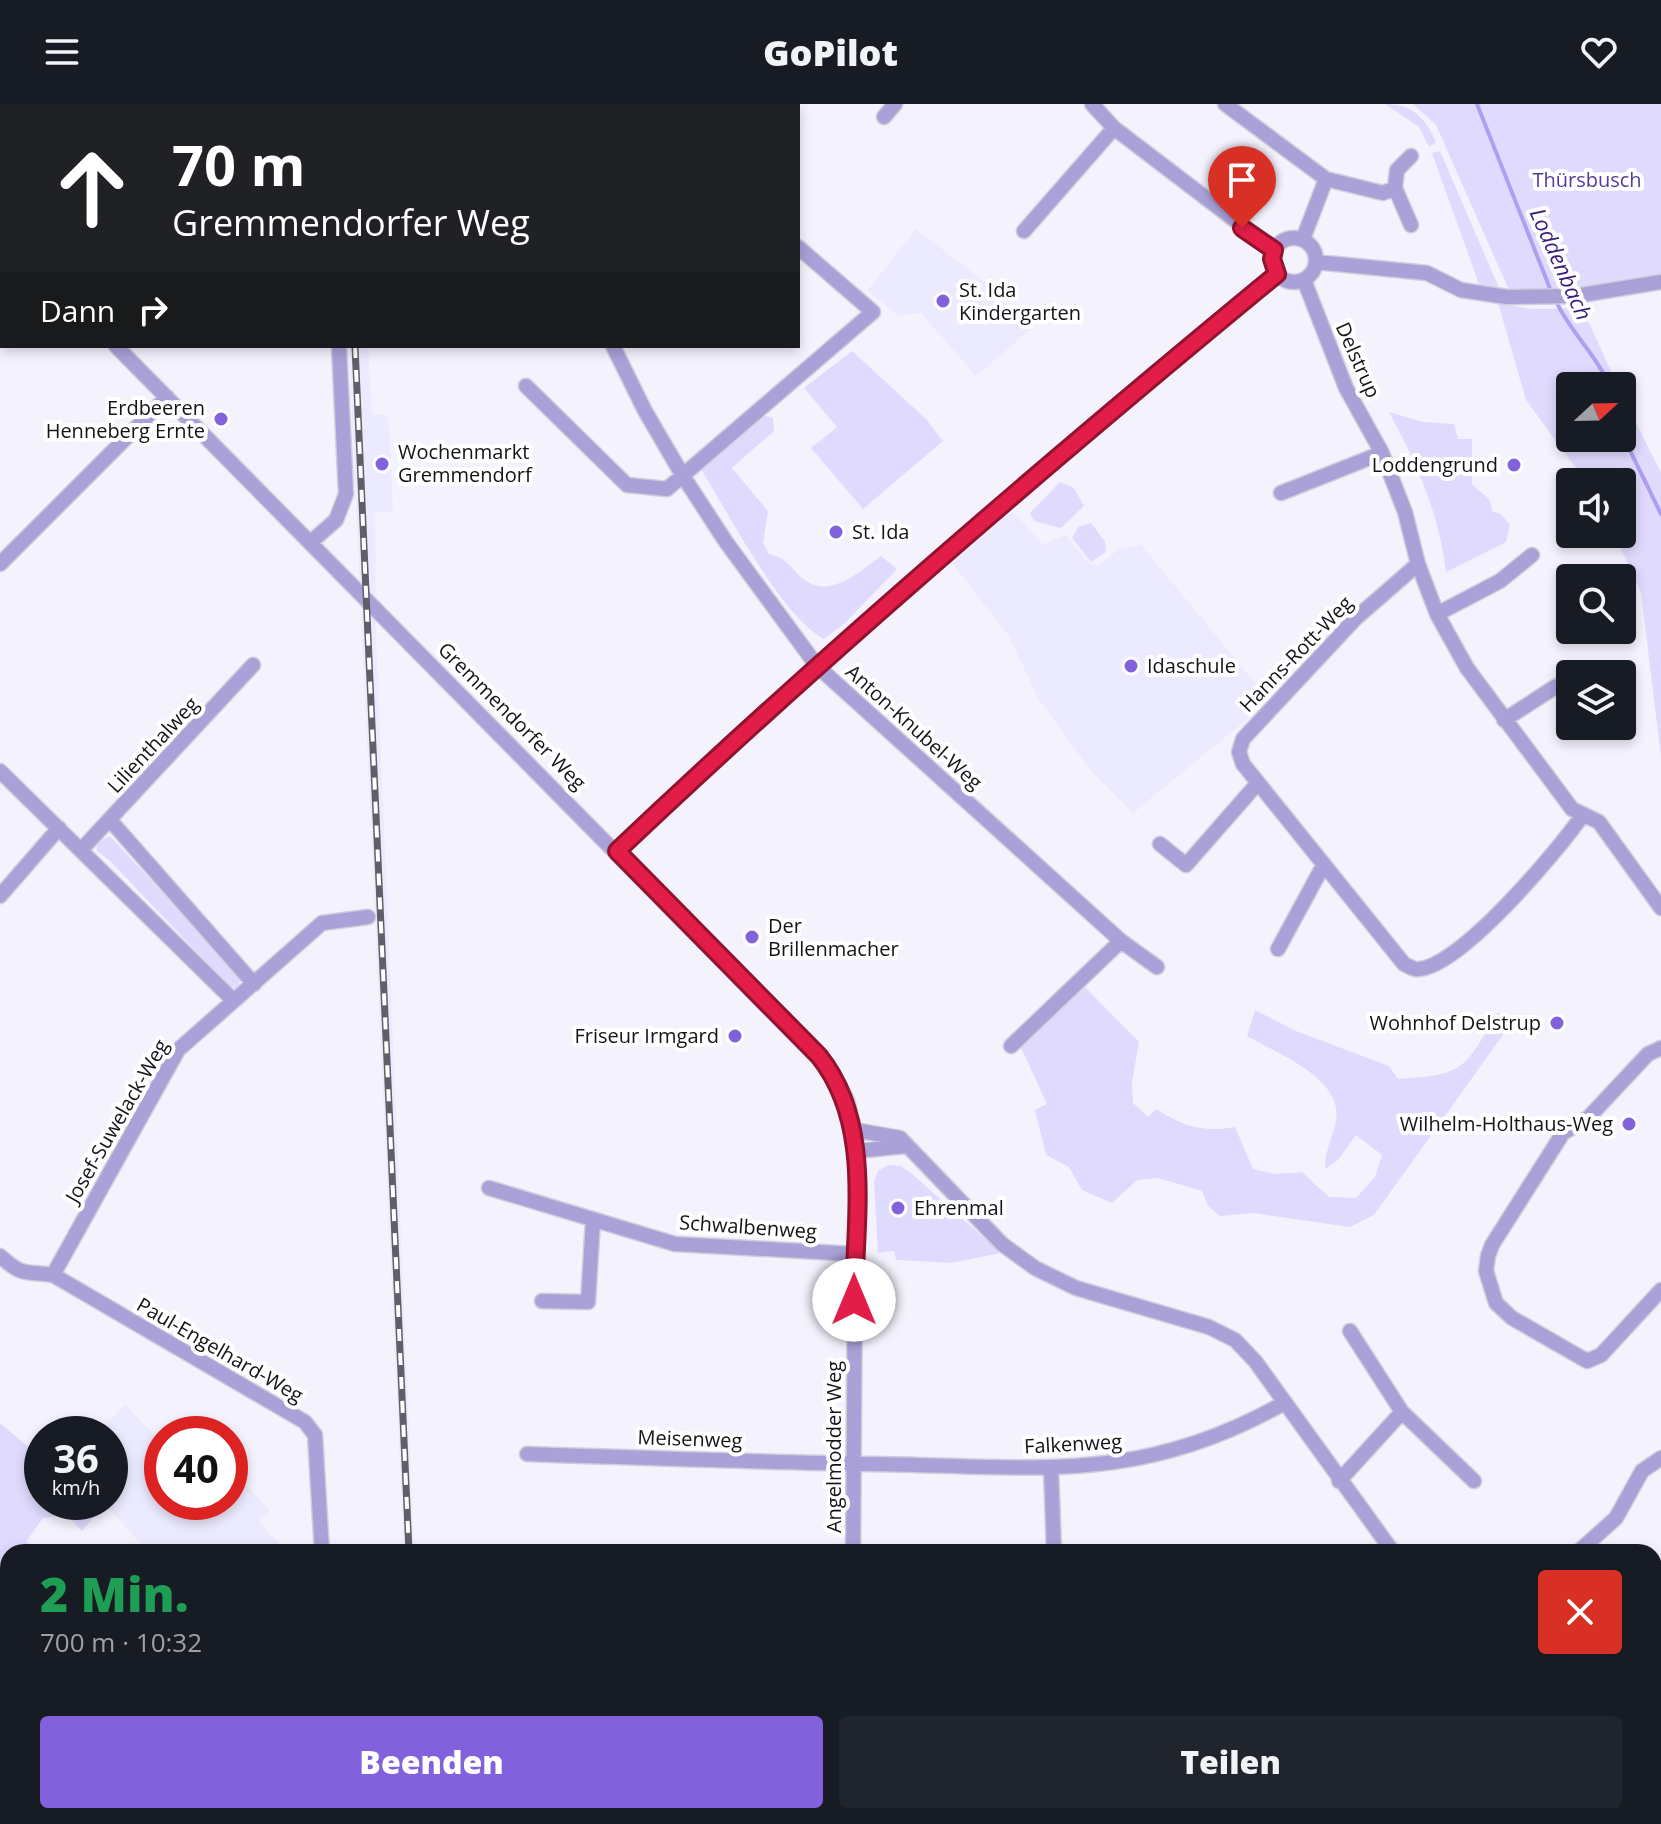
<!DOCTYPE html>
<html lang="de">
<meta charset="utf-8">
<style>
:root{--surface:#171b24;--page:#20242c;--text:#f1f3f6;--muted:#9ea1a6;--accent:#8161dc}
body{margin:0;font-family:"Open Sans",sans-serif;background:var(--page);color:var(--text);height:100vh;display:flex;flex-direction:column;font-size:30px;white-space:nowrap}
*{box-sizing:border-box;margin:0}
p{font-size:26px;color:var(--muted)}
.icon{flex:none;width:44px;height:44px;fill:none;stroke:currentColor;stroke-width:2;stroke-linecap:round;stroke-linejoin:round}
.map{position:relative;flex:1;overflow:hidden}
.panel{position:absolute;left:0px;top:1440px;width:1662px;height:280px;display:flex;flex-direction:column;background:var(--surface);border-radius:24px 24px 0 0;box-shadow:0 4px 12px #0003}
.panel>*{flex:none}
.banner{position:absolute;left:0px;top:0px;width:800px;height:244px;box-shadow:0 4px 12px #0003;background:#202124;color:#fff;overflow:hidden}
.needle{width:52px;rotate:68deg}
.buttons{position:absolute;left:1556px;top:268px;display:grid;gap:16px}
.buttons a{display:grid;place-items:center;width:80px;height:80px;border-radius:8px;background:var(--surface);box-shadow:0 4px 12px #0003;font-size:40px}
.speed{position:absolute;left:24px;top:1312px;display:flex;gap:16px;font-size:40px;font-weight:700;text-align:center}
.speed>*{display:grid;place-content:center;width:104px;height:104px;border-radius:50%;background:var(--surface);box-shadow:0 4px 12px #0003;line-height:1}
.speed small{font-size:20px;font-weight:400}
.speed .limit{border:12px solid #d22;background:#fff;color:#111}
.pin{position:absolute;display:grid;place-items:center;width:68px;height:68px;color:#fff;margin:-82px -34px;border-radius:50% 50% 50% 0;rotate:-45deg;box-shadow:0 0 8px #0007}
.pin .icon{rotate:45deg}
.me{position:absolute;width:88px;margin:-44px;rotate:0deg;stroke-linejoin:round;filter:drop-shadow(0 0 6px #0008)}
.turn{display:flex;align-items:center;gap:28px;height:168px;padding:0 40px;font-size:36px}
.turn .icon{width:104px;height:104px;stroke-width:2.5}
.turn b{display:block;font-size:56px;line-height:68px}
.then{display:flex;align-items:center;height:76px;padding:0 40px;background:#0003;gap:16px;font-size:30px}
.round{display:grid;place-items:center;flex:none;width:84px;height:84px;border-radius:8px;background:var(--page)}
.overview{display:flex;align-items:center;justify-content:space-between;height:136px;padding:0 40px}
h1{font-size:48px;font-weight:800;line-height:60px;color:#1e9e55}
.cta{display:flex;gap:16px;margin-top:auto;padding:16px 40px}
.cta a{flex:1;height:92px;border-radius:8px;background:var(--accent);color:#fff;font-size:32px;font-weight:800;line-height:92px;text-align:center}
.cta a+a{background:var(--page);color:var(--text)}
header{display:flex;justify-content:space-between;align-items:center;height:104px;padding:0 40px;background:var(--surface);font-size:36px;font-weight:800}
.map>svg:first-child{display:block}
</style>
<header><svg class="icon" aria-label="menu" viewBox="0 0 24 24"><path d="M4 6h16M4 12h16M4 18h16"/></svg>GoPilot<svg class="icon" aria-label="heart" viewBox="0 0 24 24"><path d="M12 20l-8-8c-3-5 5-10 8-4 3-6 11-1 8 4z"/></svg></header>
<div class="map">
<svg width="1661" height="1720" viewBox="0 0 1661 1720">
<rect width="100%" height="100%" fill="#f3f2fd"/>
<path fill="#eceafe" d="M 916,125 L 995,186 L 1029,227 L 976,272 L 921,209 L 898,212 L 868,186 Z
M 349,242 L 368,242 L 372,311 L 388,311 L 393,407 L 375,409 L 376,533 L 414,1448 L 404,1448 Z
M 1013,407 L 1043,441 L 1065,431 L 1089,460 L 1098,462 L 1118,446 L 1141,441 L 1266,592 L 1245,617 L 1133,709 L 1091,667 L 1038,594 L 1009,532 L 952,459 Z
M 125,1300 L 162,1339 L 162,1398 L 230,1398 L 230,1354 L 237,1362 L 233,1367 L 270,1407 L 259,1417 L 286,1448 L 150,1448 L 102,1398 L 110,1398 L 110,1330 L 97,1330 Z"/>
<path fill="#e0dbfe" d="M 1385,0 C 1412,0 1426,14 1436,38 L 1429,43 L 1419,23 Z
M 1413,0 L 1661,0 L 1661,171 L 1580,185 L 1509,186 L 1436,21 Z
M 1440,47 L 1499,184 L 1480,183 L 1432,49 Z
M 1498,199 L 1532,205 L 1582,204 L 1618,282 L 1570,282 L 1570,334 L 1622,334 L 1622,291 L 1661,369 L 1661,653 L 1641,488 L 1614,430 L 1622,430 L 1622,378 L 1586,378 L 1526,296 Z
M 852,247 L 925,314 L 943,337 L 863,405 L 811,344 L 837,323 L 804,284 Z
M 1389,308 L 1423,318 L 1454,320 L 1458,335 L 1472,335 L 1472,380 L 1490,396 L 1492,407 L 1501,410 L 1510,421 L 1506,438 L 1446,468 C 1439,409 1417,360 1389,308 Z
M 765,312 L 773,314 L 774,327 L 732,364 L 768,407 L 763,439 L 769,450 C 792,456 789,465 805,476 C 831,495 860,467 881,452 L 897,465 L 845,519 L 824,535 C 783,515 727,407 701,365 Z
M 1060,378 L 1074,384 L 1084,402 L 1061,424 L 1034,417 L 1030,409 Z
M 1091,419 L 1105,438 L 1106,448 L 1091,458 L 1072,434 L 1078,423 Z
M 110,732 L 240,873 L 238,884 L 230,883 L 110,757 L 97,747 L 97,739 Z
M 1085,883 L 1139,938 L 1132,978 L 1133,999 L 1148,1013 L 1156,1005 C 1182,1022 1204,1029 1235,1023 L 1253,1065 L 1276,1070 L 1302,1068 L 1329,1093 L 1356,1094 L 1375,1073 L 1382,1051 L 1356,1031 L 1338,1056 L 1325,1065 C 1325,1047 1332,1034 1336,1017 C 1344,974 1276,949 1247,932 L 1255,906 L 1296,927 L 1389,962 L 1398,975 C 1466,971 1463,965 1498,909 L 1510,921 L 1374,1111 L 1350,1123 L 1253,1109 L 1220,1112 L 1208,1102 L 1202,1087 L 1158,1074 L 1137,1076 L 1112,1099 L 1082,1086 L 1069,1063 L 1046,1051 L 1035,1006 L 1047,1000 L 1021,944 Z
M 888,1061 L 901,1062 L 912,1070 L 1001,1149 L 951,1159 L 896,1156 L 894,1147 L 878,1149 L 874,1077 L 878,1067 Z
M 0,1319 L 42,1354 L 42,1398 L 105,1400 L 82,1427 L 67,1411 L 43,1414 L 26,1438 L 39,1448 L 8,1448 L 8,1486 L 0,1495 Z"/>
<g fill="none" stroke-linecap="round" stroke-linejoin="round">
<path stroke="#ae9ff1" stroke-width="4" d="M 1477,0 L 1551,187
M 1555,195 C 1569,227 1596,250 1610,282
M 1622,330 L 1661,410"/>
<g stroke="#cfced9" stroke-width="17">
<path id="minor" d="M 248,0 L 250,2
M 560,0 L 560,2
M 1092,0 L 1114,24 L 1274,146
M 1225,0 L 1326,75 L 1303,135
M 884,13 L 895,0
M 1326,75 L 1383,89 L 1395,84 L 1397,66 L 1411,52
M 1395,84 L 1411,121
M 0,120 L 2,123
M 1024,127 L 1114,24
M1272 156a22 22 0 1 1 44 0a22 22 0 1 1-44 0Z
M 1316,158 L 1427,169 L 1461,186 L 1507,193 L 1575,192 L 1661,178
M 1304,176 L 1346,284 L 1382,349 L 1405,408 L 1418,460 L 1437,510 L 1467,564 L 1572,705 L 1599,718 L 1661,804
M 116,242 L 832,968 L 847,996 L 856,1035 L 853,1448
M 613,242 L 645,307 L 683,372 L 726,438 L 817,562 L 1121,837 L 1157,863
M 526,282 L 627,381 L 667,385 L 873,208 L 798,143
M 1281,389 L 1382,349
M 311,438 L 336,416 L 346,390 L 339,242
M 0,460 L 167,293
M 1418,460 L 1356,514 L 1243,635 L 1239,648 L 1243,660 L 1404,860 C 1408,862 1411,864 1415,865 C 1455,870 1560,744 1582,712
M 1437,510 L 1500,477 L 1532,451
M 1504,616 L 1555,583 L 1570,577
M 0,667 L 233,896
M 110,716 L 254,880
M 1160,740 L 1186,761 L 1257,680
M 81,746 L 253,561
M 617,747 C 829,545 1052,356 1277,170
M 0,792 L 59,724
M 1278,845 L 1323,762
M 1011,942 L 1121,837
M 1661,944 L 1648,950 L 1588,1014 L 1563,1029 L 1492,1141 L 1488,1152 L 1486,1167 L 1496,1199 L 1512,1214 L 1587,1257 L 1601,1251 L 1661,1186
M 855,1026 L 900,1034 L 1002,1140 L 1035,1164 L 1076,1184 L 1209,1223 L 1235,1236 L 1255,1257 L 1393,1448
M 856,1047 L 906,1042
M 489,1084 L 675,1140 L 855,1150
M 0,1152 C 23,1173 25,1167 53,1171 L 305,1318 L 315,1331 L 322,1448
M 53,1171 L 178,946 L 322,819 L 368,813
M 542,1197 L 588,1198 L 593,1116
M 1350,1227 L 1402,1308 L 1474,1377
M 527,1350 C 642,1354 757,1358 872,1360 C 1030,1362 1138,1382 1284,1299
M 1051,1364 L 1054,1448
M 1339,1377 L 1402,1308
M 1578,1448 L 1616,1414 L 1642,1367 L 1661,1354
M 1654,1628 L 1661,1631
M 883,1712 L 884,1720
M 1090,1712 L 1092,1720
M 1156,1712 L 1159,1720
M 1559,1712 L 1563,1720
M 1321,1720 L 1344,1712"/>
</g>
<use href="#minor" stroke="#aaa1d9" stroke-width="14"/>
<g stroke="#605f67" stroke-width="7">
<path id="rail" d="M 345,0 L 345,2
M 355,242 L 409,1448
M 420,1712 L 421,1720"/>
</g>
<use href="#rail" stroke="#fff" stroke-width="4" stroke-dasharray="12" stroke-linecap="butt"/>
</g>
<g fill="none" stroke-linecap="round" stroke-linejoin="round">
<g stroke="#92132f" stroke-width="20">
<path id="route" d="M 854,1196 C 855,1114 873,1020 819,952 L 617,747 C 829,546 1051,356 1277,170 L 1272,155 L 1274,146 L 1242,124"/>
</g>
<use href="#route" stroke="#e11d48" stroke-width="14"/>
</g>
<g fill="#8161dc" stroke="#fff" stroke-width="3">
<circle cx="943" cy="197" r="8"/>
<circle cx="221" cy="315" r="8"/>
<circle cx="382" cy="360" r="8"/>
<circle cx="1514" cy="361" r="8"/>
<circle cx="836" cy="428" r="8"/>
<circle cx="1131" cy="562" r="8"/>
<circle cx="752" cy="833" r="8"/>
<circle cx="1557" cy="919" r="8"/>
<circle cx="735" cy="932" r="8"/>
<circle cx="1629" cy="1020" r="8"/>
<circle cx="898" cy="1104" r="8"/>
</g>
<g text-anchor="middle" stroke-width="8" stroke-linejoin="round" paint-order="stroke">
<g font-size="20" fill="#553b9b" stroke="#fff">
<text x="1587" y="83">Thürsbusch</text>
</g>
<g font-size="20" fill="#141319" stroke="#fff" text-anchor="start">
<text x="959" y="193">St. Ida<tspan x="959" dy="23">Kindergarten</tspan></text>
<text x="205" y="311" text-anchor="end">Erdbeeren<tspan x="205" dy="23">Henneberg Ernte</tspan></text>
<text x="398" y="355">Wochenmarkt<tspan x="398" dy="23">Gremmendorf</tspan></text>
<text x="1498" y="368" text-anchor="end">Loddengrund</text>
<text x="852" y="435">St. Ida</text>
<text x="1147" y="569">Idaschule</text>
<text x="768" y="829">Der<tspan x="768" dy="23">Brillenmacher</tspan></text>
<text x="1541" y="926" text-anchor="end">Wohnhof Delstrup</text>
<text x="719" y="939" text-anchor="end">Friseur Irmgard</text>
<text x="1613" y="1027" text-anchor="end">Wilhelm-Holthaus-Weg</text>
<text x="914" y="1111">Ehrenmal</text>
</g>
<g font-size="20" fill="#141319" stroke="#fff">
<text transform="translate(1358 256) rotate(66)" y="7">Delstrup</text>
<text transform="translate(1296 550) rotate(-46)" y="7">Hanns-Rott-Weg</text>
<text transform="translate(512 612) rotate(45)" y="7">Gremmendorfer Weg</text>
<text transform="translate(914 623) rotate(42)" y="7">Anton-Knubel-Weg</text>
<text transform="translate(153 641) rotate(-47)" y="7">Lilienthalweg</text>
<text transform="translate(117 1017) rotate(-60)" y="7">Josef-Suwelack-Weg</text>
<text transform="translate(748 1123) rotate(4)" y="7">Schwalbenweg</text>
<text transform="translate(220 1246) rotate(30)" y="7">Paul-Engelhard-Weg</text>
<text transform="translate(690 1335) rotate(2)" y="7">Meisenweg</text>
<text transform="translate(1073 1340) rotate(-3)" y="7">Falkenweg</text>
<text transform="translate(834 1343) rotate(-90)" y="7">Angelmodder Weg</text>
</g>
<g font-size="22" font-style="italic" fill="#3b1b79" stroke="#fff">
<text transform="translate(1561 160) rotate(66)" y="8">Loddenbach</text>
</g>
</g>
</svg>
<div class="buttons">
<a><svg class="needle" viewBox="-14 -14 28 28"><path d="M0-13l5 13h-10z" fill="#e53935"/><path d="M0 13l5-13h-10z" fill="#9ea1a6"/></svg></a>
<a><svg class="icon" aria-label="sound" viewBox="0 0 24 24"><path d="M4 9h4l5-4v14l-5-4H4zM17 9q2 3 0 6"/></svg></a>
<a><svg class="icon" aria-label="search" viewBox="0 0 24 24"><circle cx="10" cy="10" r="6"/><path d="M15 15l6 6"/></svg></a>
<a><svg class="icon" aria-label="layers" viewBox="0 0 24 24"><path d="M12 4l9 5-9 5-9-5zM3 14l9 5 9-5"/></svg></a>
</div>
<div class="speed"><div>36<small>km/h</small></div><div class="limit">40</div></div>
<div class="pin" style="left:1242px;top:124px;background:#d93025"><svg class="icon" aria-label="arrive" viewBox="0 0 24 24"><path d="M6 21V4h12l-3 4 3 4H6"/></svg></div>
<svg class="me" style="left:854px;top:1196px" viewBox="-20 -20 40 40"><circle r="19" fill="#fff"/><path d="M0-13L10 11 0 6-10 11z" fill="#e11d48"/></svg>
<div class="banner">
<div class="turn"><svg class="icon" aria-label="ahead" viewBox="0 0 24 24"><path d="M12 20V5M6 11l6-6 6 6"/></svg><div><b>70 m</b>Gremmendorfer Weg</div></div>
<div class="then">Dann<svg class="icon" aria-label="right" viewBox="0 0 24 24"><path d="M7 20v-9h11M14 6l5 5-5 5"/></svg></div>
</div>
<section class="panel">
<div class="overview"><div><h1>2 Min.</h1><p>700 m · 10:32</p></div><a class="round" style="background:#d93025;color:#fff"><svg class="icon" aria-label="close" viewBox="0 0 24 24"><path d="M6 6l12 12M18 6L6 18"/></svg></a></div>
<div class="cta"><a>Beenden</a><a>Teilen</a></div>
</section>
</div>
